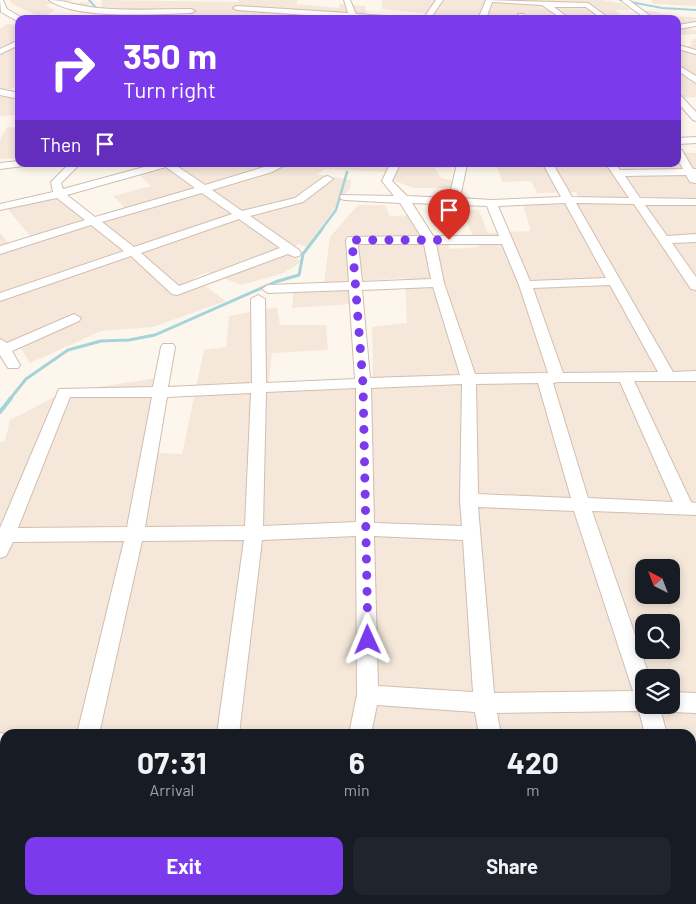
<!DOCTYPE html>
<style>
:root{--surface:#171b24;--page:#20242c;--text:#f1f3f6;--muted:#9ea1a6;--accent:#7c3aed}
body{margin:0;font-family:Barlow,sans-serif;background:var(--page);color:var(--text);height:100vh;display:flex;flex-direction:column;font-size:19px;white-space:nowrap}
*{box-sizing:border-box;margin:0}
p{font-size:16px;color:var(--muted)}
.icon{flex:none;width:28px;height:28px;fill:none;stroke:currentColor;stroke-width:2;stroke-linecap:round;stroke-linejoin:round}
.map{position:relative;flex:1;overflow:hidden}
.details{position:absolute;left:0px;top:729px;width:696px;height:176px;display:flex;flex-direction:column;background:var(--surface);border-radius:15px 15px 0 0;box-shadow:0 2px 8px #0003}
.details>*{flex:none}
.hud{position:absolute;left:15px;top:15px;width:666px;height:152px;border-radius:10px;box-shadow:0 2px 8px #0003;background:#7c3aed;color:#fff;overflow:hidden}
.needle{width:32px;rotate:318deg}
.controls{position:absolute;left:635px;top:559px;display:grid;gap:10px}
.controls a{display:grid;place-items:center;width:45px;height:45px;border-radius:10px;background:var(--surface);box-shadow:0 2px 8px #0003;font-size:25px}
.pin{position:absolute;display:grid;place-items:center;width:42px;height:42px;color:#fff;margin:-51px -21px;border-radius:50% 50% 50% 0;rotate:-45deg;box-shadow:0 0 5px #0007}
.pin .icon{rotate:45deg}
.me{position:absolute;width:55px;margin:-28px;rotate:359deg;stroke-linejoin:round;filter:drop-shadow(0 0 4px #0008)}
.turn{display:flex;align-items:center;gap:18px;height:105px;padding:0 25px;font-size:22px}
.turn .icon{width:65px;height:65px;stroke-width:2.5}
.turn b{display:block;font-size:35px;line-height:42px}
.then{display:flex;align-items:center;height:48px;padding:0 25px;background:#0003;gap:10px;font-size:19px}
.eta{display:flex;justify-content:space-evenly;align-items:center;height:85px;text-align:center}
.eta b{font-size:30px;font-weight:700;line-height:35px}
.cta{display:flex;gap:10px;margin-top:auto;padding:10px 25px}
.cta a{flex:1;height:58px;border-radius:10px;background:var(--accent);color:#fff;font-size:20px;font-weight:700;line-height:58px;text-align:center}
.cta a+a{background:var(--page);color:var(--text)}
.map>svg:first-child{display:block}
</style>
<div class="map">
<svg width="696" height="904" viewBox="0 0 696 904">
<rect width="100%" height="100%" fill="#fdf6ec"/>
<path fill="#f5e8da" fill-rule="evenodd" d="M 10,0 L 74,0 L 45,5 L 55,10 L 47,15 L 64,16 L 61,19 L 38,19 L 40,17 L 12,4 Z
M 102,0 L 238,2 L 239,0 L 297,0 L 297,4 L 339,8 L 340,4 L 365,6 L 367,17 L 352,15 L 350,19 L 90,19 L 91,13 L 80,13 L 72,10 L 81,2 L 89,3 L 92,11 L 101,9 Z
M 382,0 L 601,0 L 621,3 L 630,10 L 614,10 L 627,19 L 431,19 L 432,14 L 382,9 Z
M 651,0 L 696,0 L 696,6 L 653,4 Z
M 635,11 L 653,11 L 671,16 L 693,17 L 696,18 L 696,25 L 685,26 L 696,31 L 696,34 L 684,35 L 678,32 L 678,19 L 649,19 Z
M 7,24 L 19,25 L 19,85 L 5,92 L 19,96 L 19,111 L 15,115 L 0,116 L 0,29 Z
M 694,39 L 696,39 L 696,97 L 678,98 L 678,48 L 684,49 L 693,44 L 690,42 Z
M 7,127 L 19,128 L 19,158 L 0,159 L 0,140 Z
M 678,152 L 696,153 L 696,904 L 0,904 L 0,442 L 5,441 L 10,420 L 64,392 L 164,377 L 159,453 L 182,454 L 204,350 L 226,347 L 229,316 L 277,307 L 280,325 L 326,325 L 328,350 L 272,353 L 269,383 L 373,381 L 372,327 L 407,323 L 405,278 L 348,282 L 352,304 L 292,308 L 294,287 L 324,282 L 330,237 L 358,205 L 385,205 L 390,216 L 421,215 L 434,235 L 444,235 L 450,249 L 479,247 L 461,211 L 478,209 L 488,233 L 531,231 L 523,205 L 582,204 L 576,192 L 537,193 L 531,181 L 502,182 L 497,166 L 521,166 L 520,164 L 678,164 ZM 644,568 L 671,568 L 671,595 L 644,595 ZM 644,622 L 671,622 L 671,650 L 644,650 ZM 644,678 L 671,678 L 671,705 L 644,705 ZM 5,734 L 691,734 L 691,900 L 5,900 Z
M 173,164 L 358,164 L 379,166 L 380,164 L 473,164 L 473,166 L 435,168 L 441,178 L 451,180 L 454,188 L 413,188 L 390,179 L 391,172 L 325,169 L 317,174 L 351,180 L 350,188 L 306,247 L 299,244 L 285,251 L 302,262 L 281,274 L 241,285 L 208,272 L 193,278 L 226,301 L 153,327 L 101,331 L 30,363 L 17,342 L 0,348 L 0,233 L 13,248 L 34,241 L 7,208 L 62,195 L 90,224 L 129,212 L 113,196 L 151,186 L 138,174 Z"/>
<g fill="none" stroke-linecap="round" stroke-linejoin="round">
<path stroke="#a5d3da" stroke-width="2" d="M 89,0 L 98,10
M 620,0 L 662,8 L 696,10"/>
<path stroke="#a5d3da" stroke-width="2.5" d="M 321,230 L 336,210 L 347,172"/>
<path stroke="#a5d3da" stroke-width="3" d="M 10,399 L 26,379 L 68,350 L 101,341 L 129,340 L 155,335 L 275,282 L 299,275 L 303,254 L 322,229"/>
<path stroke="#a5d3da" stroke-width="4" d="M 0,412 L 11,398"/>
<g stroke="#d1beb0" stroke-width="2">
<path id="minor" d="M 0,0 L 3,0 L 7,9 L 22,18 L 19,19 L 19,22 L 1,12 Z
M 49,0 C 65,0 81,7 98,8 C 129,11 160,9 191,9 L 195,11 L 191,13 C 157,14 75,20 49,0 Z
M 344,0 L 350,0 L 356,14 L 400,17 L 403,19 L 364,19 L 237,10 L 233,8 L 237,6 L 348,13 Z
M 436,0 L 443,0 L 430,19 L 423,19 Z
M 486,0 L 588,3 L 610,19 L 602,19 L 586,7 L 554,7 L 570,19 L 562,19 L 542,5 L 492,2 L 486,19 L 478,19 Z
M 622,0 L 629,0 L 654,19 L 646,19 L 623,2 Z
M 518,14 L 524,14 L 527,19 L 520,19 Z
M 696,22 L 696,26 L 678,29 L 678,25 Z
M 19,40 L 19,45 L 0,54 L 0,49 Z
M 678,45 L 696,50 L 696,54 L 678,49 Z
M 678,65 L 696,76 L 696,83 L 678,71 Z
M 0,89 L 19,93 L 19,99 L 0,95 Z
M 678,95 L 681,96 L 696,112 L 696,121 L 693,120 L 678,103 Z
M 696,137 L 696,143 L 678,144 L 678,138 Z
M 678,149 L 682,150 L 693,169 L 696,169 L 696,183 L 690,182 L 686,175 L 625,176 L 640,198 L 696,199 L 696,205 L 645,205 L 667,236 L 696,234 L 696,242 L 672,243 L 696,277 L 696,290 L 691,289 L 634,204 L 576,203 L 673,372 L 696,371 L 696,381 L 634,381 L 691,502 L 696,503 L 696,515 L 592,511 L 650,678 L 644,678 L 644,705 L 659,705 L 667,734 L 645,734 L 639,711 L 497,713 L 501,734 L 479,734 L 475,712 L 377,705 L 371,734 L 349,734 L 357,695 L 356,536 L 262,540 L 239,734 L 217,734 L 244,540 L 142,541 L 99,734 L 77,734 L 124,541 L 13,542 L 6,556 L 0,558 L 0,528 L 59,389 L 153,387 L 161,347 L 163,344 L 173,344 L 175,347 L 168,387 L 252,383 L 251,299 L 258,295 L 265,299 L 266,383 L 355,379 L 349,290 L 268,293 L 262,289 L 268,285 L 349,282 L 346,240 L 348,237 L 421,236 L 400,203 L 345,200 L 341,199 L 340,197 L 341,195 L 394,196 L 382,181 L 390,164 L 400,164 L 392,181 L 407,196 L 449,198 L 457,164 L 467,164 L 460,198 L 491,200 L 561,197 L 543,164 L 553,164 L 572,197 L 629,198 L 606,164 L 616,164 L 620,170 L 683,169 L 678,160 ZM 412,203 L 487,206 L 499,236 L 433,236 ZM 565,203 L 606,278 L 530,281 L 498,206 ZM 358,244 L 424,244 L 431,279 L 362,282 ZM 436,244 L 502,244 L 519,285 L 548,373 L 475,374 L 444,283 ZM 610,285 L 658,372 L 563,373 L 533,288 ZM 433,287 L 460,375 L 370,378 L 362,290 ZM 558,382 L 620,382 L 673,502 L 588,498 L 553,383 ZM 538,383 L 571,498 L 478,494 L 476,384 ZM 462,384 L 460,500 L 462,526 L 374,523 L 371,388 ZM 356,388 L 356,522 L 263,526 L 266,392 ZM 251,393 L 245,526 L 145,527 L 167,397 ZM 70,397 L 152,397 L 127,527 L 18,528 ZM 478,507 L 574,511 L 633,691 L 494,693 ZM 374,536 L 463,540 L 473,692 L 378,686 Z
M 19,161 L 19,164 L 24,164 L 23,166 L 0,169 L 0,163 Z
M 69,164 L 80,164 L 61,183 L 63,189 L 155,164 L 174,164 L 205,185 L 274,164 L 287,164 L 272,172 L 212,190 L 242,211 L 295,198 L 324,177 L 328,176 L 333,179 L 303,202 L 250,216 L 299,250 L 301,253 L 299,256 L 295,257 L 288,254 L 177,295 L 172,294 L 131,256 L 0,301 L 0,293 L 124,251 L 91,225 L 0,254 L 0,246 L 85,220 L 57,198 L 0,210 L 0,204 L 53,192 L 51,182 ZM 166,167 L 195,188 L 95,217 L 67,195 ZM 202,193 L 232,214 L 134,247 L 102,222 ZM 239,219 L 280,248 L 179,286 L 141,253 Z
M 74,314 L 81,318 L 79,321 L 12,351 L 20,365 L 18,368 L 8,368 L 0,355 L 0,339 L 7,343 Z
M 671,692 L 696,693 L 696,713 L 671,712 L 663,709 L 662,705 L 671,705 Z
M 0,733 L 6,734 L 5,755 L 0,755 Z
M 691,847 L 696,849 L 696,889 L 691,887 Z
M 33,900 L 59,900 L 58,904 L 32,904 Z
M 193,900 L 219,900 L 219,904 L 193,904 Z
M 334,900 L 360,900 L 360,904 L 334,904 Z
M 508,900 L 534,900 L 534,904 L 508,904 Z"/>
</g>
<use href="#minor" fill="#fff" fill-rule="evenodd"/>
</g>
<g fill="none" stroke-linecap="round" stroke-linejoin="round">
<path stroke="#7c3aed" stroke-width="9" stroke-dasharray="0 16.2" d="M 368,640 L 363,384 L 352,240 L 449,240"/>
</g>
</svg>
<div class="controls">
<a><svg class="needle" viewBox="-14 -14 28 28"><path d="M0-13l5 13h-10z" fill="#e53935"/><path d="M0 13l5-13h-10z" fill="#9ea1a6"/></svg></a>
<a><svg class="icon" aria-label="search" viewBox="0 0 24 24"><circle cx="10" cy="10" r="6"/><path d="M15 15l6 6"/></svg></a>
<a><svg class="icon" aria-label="layers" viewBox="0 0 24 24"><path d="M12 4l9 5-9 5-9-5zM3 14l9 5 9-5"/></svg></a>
</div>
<div class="pin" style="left:449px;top:240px;background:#d93025"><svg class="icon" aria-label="arrive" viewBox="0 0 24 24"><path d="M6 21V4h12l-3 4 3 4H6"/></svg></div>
<svg class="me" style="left:368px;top:640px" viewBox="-20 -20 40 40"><path d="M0-17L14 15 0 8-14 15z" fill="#7c3aed" stroke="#fff" stroke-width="4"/></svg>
<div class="hud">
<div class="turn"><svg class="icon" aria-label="right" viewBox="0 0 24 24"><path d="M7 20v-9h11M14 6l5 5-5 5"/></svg><div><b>350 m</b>Turn right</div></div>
<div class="then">Then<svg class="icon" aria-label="arrive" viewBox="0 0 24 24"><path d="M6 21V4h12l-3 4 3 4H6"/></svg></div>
</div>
<section class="details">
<div class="eta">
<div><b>07:31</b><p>Arrival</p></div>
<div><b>6</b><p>min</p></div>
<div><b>420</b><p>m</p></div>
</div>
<div class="cta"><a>Exit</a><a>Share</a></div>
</section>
</div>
